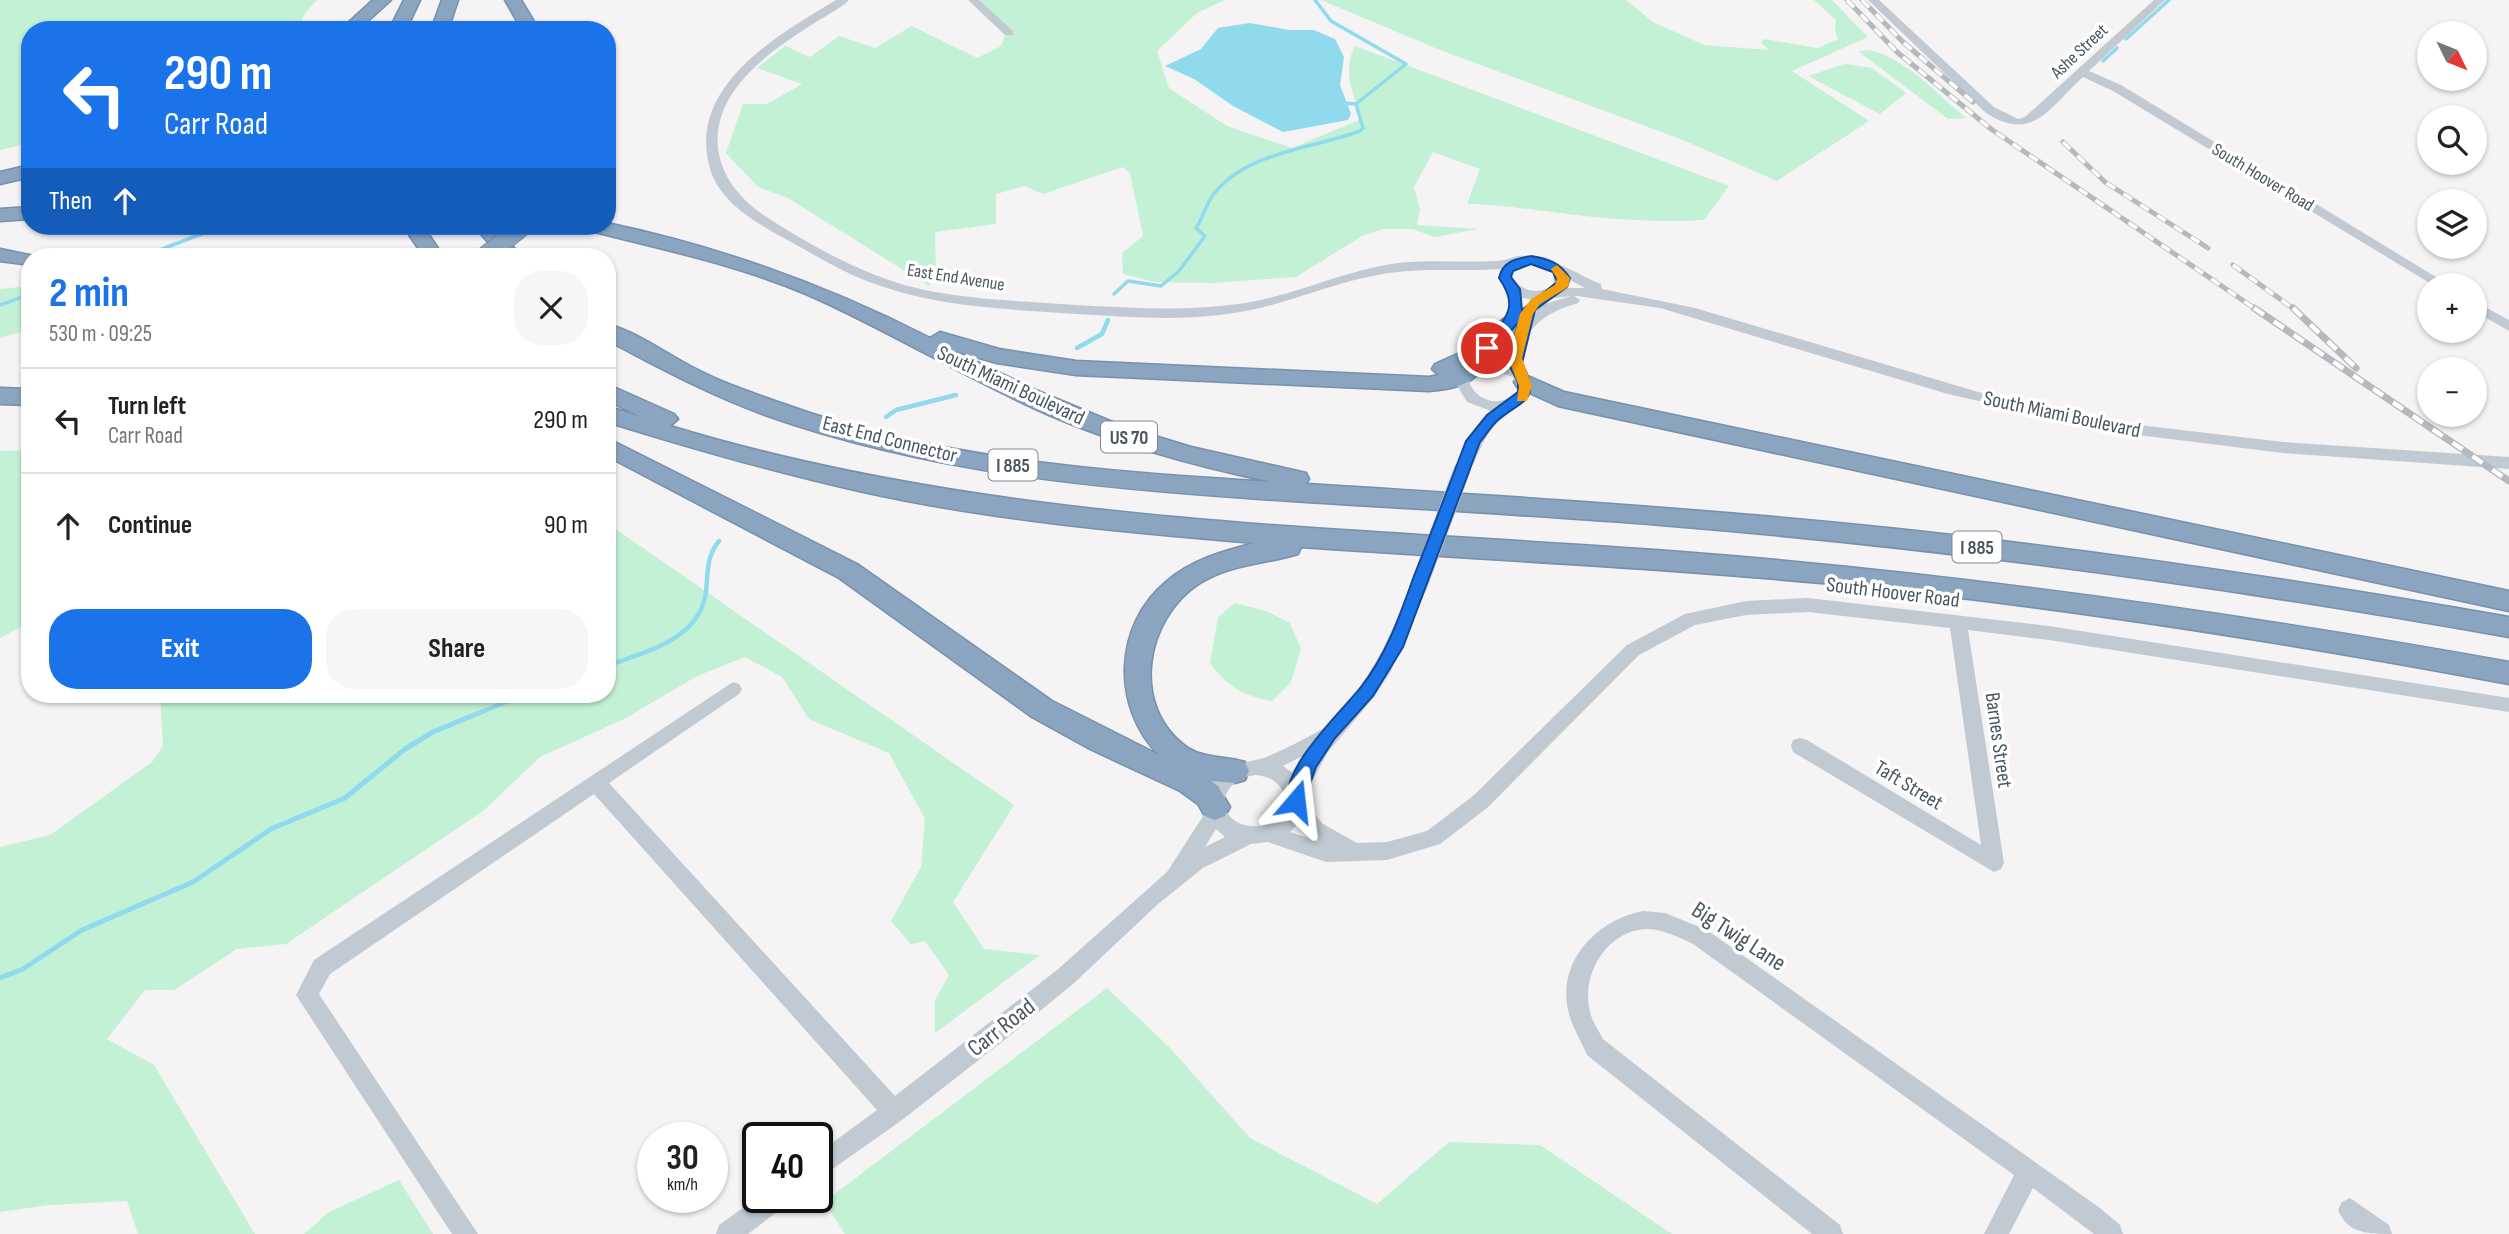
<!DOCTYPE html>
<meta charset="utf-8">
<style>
:root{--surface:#fff;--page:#f6f6f6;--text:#222;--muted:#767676;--line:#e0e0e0;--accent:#1a73e8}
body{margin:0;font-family:"Sofia Sans Condensed",sans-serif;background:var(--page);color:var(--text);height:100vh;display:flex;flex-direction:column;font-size:26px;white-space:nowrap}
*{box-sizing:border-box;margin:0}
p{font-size:23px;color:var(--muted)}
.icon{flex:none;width:38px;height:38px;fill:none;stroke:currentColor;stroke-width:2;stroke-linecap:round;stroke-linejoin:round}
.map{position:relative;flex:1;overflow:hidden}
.sheet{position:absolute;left:21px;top:248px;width:595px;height:455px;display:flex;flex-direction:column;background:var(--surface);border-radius:28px;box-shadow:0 2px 5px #0004}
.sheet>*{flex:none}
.hud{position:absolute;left:21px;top:21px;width:595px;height:214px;border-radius:28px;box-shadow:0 2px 5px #0004;background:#1a73e8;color:#fff;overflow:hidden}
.needle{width:46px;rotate:133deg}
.fabs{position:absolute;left:2417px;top:21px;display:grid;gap:14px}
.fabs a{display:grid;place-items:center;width:70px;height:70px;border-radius:50%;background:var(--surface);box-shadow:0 2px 5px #0004;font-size:35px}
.speed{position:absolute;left:637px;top:1122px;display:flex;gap:14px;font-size:35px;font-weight:700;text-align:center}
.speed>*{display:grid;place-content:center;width:91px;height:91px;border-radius:50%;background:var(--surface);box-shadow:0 2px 5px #0004;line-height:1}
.speed small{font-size:18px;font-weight:400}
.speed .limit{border:4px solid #111;border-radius:10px;background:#fff;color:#111}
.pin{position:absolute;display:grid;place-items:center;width:60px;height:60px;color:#fff;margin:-30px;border:4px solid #fff;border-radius:50%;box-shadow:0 2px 7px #0007}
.me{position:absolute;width:77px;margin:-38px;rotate:17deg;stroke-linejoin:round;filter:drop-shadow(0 0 5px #0008)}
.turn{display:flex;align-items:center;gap:24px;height:147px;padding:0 28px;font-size:32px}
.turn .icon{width:91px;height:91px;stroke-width:2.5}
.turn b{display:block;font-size:49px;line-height:60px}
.then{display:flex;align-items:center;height:66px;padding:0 28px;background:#0003;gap:14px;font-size:26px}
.round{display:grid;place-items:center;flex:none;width:74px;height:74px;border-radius:28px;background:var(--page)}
.head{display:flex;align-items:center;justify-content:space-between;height:119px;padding:0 28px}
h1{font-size:42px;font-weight:700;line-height:52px;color:var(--accent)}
.button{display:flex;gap:14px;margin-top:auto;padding:14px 28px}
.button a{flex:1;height:80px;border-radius:28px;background:var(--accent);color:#fff;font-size:28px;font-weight:700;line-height:80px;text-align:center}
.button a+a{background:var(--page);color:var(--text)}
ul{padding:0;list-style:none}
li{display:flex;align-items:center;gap:21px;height:105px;padding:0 28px;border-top:2px solid var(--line)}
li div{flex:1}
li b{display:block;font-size:26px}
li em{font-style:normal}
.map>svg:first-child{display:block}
</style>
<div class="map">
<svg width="2509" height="1234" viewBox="0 0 2509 1234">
<rect width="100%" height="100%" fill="#f5f3f3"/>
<path fill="#c3f1d5" d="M 0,0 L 317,0 L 305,13 L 298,30 L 30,30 L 30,143 L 0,150 Z
M 977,0 L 1225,0 L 1197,13 L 1157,51 L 1169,88 L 1227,126 L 1292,148 L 1362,119 C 1353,97 1342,69 1355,46 L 1729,186 L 1704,220 C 1654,223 1603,219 1553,212 C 1523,209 1497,204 1467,204 L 1480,169 L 1433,152 L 1414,187 L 1420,210 L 1417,225 L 1478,229 L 1434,237 L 1413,229 L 1383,229 L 1362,236 L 1296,277 L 1212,283 L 1155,282 L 1123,274 L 1122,253 L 1143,236 L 1130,173 L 1123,167 L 1043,194 L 1025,186 L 996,194 L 996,224 L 935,232 L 936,272 L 929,286 L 788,198 L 758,187 L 726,153 L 743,104 L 767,104 L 802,84 L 757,68 L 785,46 L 810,57 L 839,36 L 875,48 L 912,26 L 977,58 L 1001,46 L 1008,28 Z
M 1321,0 L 1626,0 L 1653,22 L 1704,45 L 1769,50 L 1761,42 L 1764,39 L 1818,48 L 1838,39 L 1835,31 L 1836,20 L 1814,0 L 1832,0 L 1868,37 L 1792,71 L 1869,121 L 1777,181 L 1683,140 L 1440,50 Z
M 1870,50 C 1907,59 1938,95 1966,118 L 1948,119 L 1858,51 Z
M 1845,64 L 1872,68 L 1906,93 L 1880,114 L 1808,76 Z
M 30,286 L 30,329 L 0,338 L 0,289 Z
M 30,450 L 30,622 L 0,638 L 0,451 Z
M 607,523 L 1014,805 L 953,902 L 984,949 L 1040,955 L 935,1033 L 935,1000 L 949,975 L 925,941 L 911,944 L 891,921 L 921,867 L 925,819 L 889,753 L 809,719 L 782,677 L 745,657 L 697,676 L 626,718 L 540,757 L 483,811 L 286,944 L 237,949 L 174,990 L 145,990 L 107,1039 L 154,1065 L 255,1234 L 138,1234 L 127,1201 L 49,1205 L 0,1212 L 0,847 L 50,835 L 152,762 L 163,746 L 160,697 L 163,695 L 607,695 Z
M 1235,603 L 1266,611 L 1290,623 L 1301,649 L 1291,682 L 1272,701 C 1243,696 1227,686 1210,663 L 1218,617 Z
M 1107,988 L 1169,1047 L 1250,1138 L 1377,1204 L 1449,1142 L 1540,1145 L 1672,1234 L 845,1234 L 824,1202 Z
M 399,1180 L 433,1234 L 304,1234 L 329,1212 Z"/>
<path fill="#90daee" d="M 1250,23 L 1289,30 L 1314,30 L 1335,39 L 1344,57 L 1340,85 L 1351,114 L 1348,120 L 1283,132 L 1233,106 L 1194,79 L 1165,66 L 1201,49 L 1218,28 Z"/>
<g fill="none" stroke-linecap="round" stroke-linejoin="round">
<path stroke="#90daee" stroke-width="3.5" d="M 1315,0 L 1331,21 L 1406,64 L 1356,104 L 1344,103
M 2126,39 L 2169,0
M 2103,61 L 2117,48
M 157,251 L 204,233 L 245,226
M 1114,294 L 1128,281 L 1161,286 L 1179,271 L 1205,236 L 1196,228 C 1203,218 1206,204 1213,195 C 1247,151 1312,149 1360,131 L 1363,128 L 1356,104
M 0,305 L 30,294"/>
<path stroke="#90daee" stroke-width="4.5" d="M 1077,348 L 1102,334 L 1108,320
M 886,417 L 896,410 L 956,395
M 607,666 C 644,652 700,640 706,592 C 708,573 706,557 719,541
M 482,712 L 522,695"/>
<path stroke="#90daee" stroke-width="5" d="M 0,978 L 23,969 L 82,930 L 193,882 L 271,829 L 345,798 L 405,749 L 433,732 L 486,710"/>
<g stroke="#7690ad" stroke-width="3">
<path id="highway" d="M 373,0 L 391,0 L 358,30 L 340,30 Z
M 404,0 L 420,0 L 406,30 L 389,30 Z
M 442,0 L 458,0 L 448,30 L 431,30 Z
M 505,0 L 521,0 L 539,30 L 522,30 Z
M 30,165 L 30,177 L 0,184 L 0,172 Z
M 30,207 L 30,219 L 0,221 L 0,209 Z
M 607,223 C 721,247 826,285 930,338 L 940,332 L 999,349 L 1076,361 L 1429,377 L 1439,375 L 1432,369 L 1435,364 L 1473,347 L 1503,319 L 1519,319 L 1522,324 L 1519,329 L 1489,357 L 1470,365 L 1479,372 C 1470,386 1445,390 1429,391 L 1076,375 L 997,363 L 955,351 L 1033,389 L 1122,426 L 1191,447 L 1306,473 L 1309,479 L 1306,484 C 1500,496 1695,508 1888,528 C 2096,550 2303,581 2509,617 L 2509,637 C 2228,587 1945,548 1661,525 C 1538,515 1415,509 1292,501 C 1115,490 934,475 765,415 C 710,395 659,368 607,340 L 607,324 C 637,332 665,353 692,367 C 720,382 752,393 781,403 C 937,460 1108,472 1272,482 C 1196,466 1121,446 1049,415 C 966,379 889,330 806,294 C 735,264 661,249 587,230 L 584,226 L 607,226 Z
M 403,226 L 423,226 L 444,257 L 424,257 Z
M 474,226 L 495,226 L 522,257 L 501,257 Z
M 0,249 L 39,257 L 30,257 L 30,265 L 0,261 Z
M 1525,375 L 1564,392 L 2509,591 L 2509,611 L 1558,406 L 1517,387 L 1514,382 L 1517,377 Z
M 607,384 L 674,414 L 678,419 L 670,426 C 994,525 1333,526 1668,551 C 1950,572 2230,612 2509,662 L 2509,684 C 2295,644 2079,609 1862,587 C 1676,568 1488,560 1301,547 L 1298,554 C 1264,564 1231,564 1200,583 C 1145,618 1129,707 1188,748 C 1206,759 1226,756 1245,762 L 1249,771 L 1245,780 L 1235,783 L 1211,781 L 1218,786 L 1230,807 L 1225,816 L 1215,820 L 1205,816 L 1198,804 L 1180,791 L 1090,749 L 1032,717 L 839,578 L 607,456 L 607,438 L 857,564 L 1052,701 L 1159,755 C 1111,707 1114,625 1166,582 C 1191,560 1223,551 1255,543 C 1123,532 989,520 859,491 C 774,472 691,448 607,422 L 607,406 L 641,417 L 607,400 Z
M 0,388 L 30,389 L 30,405 L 0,404 Z"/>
</g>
<path fill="#c1cad2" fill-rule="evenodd" d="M 836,0 L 849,0 C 840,9 827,15 816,22 C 786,41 751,64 732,94 C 703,139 720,185 762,214 C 809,245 864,276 920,289 C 971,300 1024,301 1076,305 C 1133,308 1189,312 1245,303 C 1295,295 1341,272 1391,264 C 1426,259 1461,263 1496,261 C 1505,261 1511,257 1519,256 C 1547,253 1576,274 1601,284 L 1602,289 L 1695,308 L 1985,394 L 2114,422 L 2283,442 L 2509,457 L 2509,469 L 2283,453 L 2114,432 L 1948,394 L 1660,308 L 1577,296 L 1574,296 L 1580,300 L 1578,303 C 1551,311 1523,325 1523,357 C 1522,368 1531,379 1534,389 C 1524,404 1510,409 1498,422 C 1483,437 1478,456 1468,474 L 1462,476 L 1454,470 C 1463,448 1473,427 1491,411 L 1467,402 L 1455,382 L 1463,369 C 1489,361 1518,322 1507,292 C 1506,288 1501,282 1498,278 L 1501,269 C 1460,272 1419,267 1378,275 C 1326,284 1279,308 1227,314 C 1177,321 1127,317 1077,314 C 1009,309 940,308 875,284 C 846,274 820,258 793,243 C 762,226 718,204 709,165 C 689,85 778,35 836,0 ZM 1521,265 L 1530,265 L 1553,273 L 1554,285 C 1539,295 1523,292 1512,278 L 1515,268 ZM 1570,280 L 1585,288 L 1567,288 ZM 1571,296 L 1542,305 L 1530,315 L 1521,314 L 1522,298 L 1539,300 ZM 1512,342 L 1508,358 L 1509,364 L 1497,361 ZM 1491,370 L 1513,377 L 1518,389 C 1505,409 1477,403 1469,382 L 1473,375 Z
M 968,0 L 979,0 L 1013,31 L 1013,35 L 1005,35 Z
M 1868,0 L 1879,0 L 1994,107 L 2018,119 L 2025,117 L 2154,0 L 2165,0 L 2089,71 L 2121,85 L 2449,285 L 2433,285 L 2113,91 L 2083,77 C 2049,108 2033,143 1986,113 Z
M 2474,301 L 2509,320 L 2509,331 L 2474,311 Z
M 1420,577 L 1429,583 L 1391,671 L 1374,697 L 1328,752 L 1304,796 L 1306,805 L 1323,824 L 1357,843 L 1387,842 L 1427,831 L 1473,796 L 1627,645 L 1685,614 L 1746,601 L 1808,598 L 2049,626 L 2509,698 L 2509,712 L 2049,640 L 1968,630 L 2004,863 L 2001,869 L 1994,872 L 1793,752 L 1791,746 L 1793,740 L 1800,738 L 1807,740 L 1981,845 L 1950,628 L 1808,612 L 1746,615 L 1695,625 L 1639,655 L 1487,808 L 1440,844 L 1387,860 L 1326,862 L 1268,842 L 1251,844 L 1203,868 L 1158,904 L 1073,984 L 1012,1034 L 902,1120 L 817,1180 L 817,1154 L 877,1110 L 594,794 L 330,974 L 319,994 L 478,1234 L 452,1234 L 296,995 L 314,960 L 733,682 L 739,684 L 742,689 L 739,694 L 609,783 L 895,1096 L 1057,970 L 1167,872 L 1207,810 C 1195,772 1235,765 1260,759 C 1271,757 1318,732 1328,726 C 1334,721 1340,711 1345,705 C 1377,669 1394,628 1411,583 ZM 1306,754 L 1294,774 L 1283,766 ZM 1256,775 C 1275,777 1282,785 1287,803 C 1283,816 1273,825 1259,826 C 1216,830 1212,780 1256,775 ZM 1298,824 L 1309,836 L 1320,842 L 1290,832 ZM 1216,829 L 1225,837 L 1205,847 Z
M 1643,911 L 1665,913 L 1707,930 L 2100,1208 L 2120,1225 L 2123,1234 L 2094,1234 L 2033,1188 L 2009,1234 L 1984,1234 L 2014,1175 L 1693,944 C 1678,937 1663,929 1646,929 C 1605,931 1579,978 1591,1015 C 1593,1023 1599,1031 1603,1039 L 1840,1225 L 1843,1234 L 1812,1234 L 1587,1055 C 1581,1041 1573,1028 1569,1014 C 1555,963 1596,920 1643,911 Z
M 758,1197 L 790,1197 L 786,1205 L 748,1234 L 716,1234 L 719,1225 Z
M 2350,1198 L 2389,1225 L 2392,1234 C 2369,1234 2348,1234 2338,1210 L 2342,1202 Z"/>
<use href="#highway" fill="#8ba5c1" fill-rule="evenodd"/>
<g stroke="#b5b8bd" stroke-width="5">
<path id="rail-far1" d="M 1847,0 L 1897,52 L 1991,129 L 2257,310
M 1862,0 L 1903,42 L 1973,102
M 2063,142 L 2105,182 L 2208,248
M 2233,265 L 2295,310"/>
</g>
<g stroke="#b5b8bd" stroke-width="7">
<path id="rail" d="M 2254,308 L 2509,481
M 2293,308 L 2356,368"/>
</g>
<use href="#rail-far1" stroke="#fff" stroke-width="3.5" stroke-dasharray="10" stroke-linecap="butt"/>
<use href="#rail" stroke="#fff" stroke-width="4.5" stroke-dasharray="12" stroke-linecap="butt"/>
<g stroke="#7690ad" stroke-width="20" stroke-linecap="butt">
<path id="highway-bridge" d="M 484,257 L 523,226"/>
</g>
<path stroke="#c1cad2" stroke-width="17" d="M 1420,583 L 1462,470"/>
<use href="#highway-bridge" stroke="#8ba5c1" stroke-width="18"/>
</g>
<path fill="#1a73e8" stroke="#114b97" stroke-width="2" fill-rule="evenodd" d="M 1531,256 C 1549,259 1559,262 1570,278 L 1567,287 L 1535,310 L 1522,363 C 1541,401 1525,398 1498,420 C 1491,426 1486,435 1480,442 L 1403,647 L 1373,696 L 1335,738 L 1316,767 L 1302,806 L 1290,806 C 1274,774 1343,710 1361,687 C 1387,654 1400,615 1414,576 C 1432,531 1449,486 1466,441 L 1487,415 L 1518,392 L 1518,382 L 1508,363 L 1518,323 L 1492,351 L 1480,348 C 1500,322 1523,312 1499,278 C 1503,261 1515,259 1531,256 ZM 1531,264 L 1553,272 L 1557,282 L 1522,310 L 1520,289 L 1511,277 L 1513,271 Z"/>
<path fill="#f59e0b" d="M 1557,265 L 1570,278 L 1568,287 L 1540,304 L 1533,314 L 1522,358 L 1532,386 L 1527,401 L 1517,401 L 1519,386 L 1508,358 L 1520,314 L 1531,299 L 1555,285 L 1557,278 L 1551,269 Z"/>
<g text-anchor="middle" stroke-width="7" stroke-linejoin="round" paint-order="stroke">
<g font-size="18" fill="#4a5661" stroke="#fff">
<text transform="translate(2079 51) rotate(-43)" y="6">Ashe Street</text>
<text transform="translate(2263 177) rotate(31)" y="6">South Hoover Road</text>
<text transform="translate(956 277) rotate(9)" y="6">East End Avenue</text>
</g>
<g fill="#fff" stroke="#808990" stroke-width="2">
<rect x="1101" y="421.5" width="56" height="31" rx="5"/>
<rect x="988.5" y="449.5" width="49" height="31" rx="5"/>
<rect x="1952.5" y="531.5" width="49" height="31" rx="5"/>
</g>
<g font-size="19" font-weight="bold" fill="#4a5661">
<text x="1129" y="444">US 70</text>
<text x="1013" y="472">I 885</text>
<text x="1977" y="554">I 885</text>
</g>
<g font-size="21" fill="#4a5661" stroke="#fff">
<text transform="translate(1011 385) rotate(25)" y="7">South Miami Boulevard</text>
<text transform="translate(2062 414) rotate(12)" y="7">South Miami Boulevard</text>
<text transform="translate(890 439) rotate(14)" y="7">East End Connector</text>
<text transform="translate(1893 592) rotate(7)" y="7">South Hoover Road</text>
<text transform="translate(1999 740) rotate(82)" y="7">Barnes Street</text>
<text transform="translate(1909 785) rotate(31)" y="7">Taft Street</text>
</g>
<g font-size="24" fill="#4a5661" stroke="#fff">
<text transform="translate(1739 936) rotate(33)" y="8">Big Twig Lane</text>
<text transform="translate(1001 1027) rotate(-38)" y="8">Carr Road</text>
</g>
</g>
</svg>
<div class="fabs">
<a><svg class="needle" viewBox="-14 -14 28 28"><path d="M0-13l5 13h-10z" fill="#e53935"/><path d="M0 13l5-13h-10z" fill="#767676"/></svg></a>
<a><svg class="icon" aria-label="search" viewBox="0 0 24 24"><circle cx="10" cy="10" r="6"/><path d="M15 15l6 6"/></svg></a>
<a><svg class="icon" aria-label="layers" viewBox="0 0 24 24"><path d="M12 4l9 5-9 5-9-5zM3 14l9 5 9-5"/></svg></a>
<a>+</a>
<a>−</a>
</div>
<div class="speed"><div>30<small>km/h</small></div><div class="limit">40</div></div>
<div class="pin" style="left:1487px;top:348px;background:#d93025"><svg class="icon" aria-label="arrive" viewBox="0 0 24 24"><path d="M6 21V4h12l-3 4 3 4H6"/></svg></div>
<svg class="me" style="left:1296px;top:801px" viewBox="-20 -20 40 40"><path d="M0-17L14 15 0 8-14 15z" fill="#1a73e8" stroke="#fff" stroke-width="4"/></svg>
<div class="hud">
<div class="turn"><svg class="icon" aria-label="left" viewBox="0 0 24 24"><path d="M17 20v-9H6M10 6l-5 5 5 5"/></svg><div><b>290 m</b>Carr Road</div></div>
<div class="then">Then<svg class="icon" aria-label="ahead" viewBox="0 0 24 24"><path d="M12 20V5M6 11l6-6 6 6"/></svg></div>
</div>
<section class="sheet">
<div class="head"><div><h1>2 min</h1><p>530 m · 09:25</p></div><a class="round"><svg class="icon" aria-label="close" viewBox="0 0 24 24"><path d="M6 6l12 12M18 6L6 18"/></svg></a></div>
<ul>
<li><svg class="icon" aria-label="left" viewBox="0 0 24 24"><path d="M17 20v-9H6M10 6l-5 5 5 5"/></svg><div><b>Turn left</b><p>Carr Road</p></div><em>290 m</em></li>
<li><svg class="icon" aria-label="ahead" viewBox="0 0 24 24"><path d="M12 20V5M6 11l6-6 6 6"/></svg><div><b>Continue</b></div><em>90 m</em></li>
</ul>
<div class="button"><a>Exit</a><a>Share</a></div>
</section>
</div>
